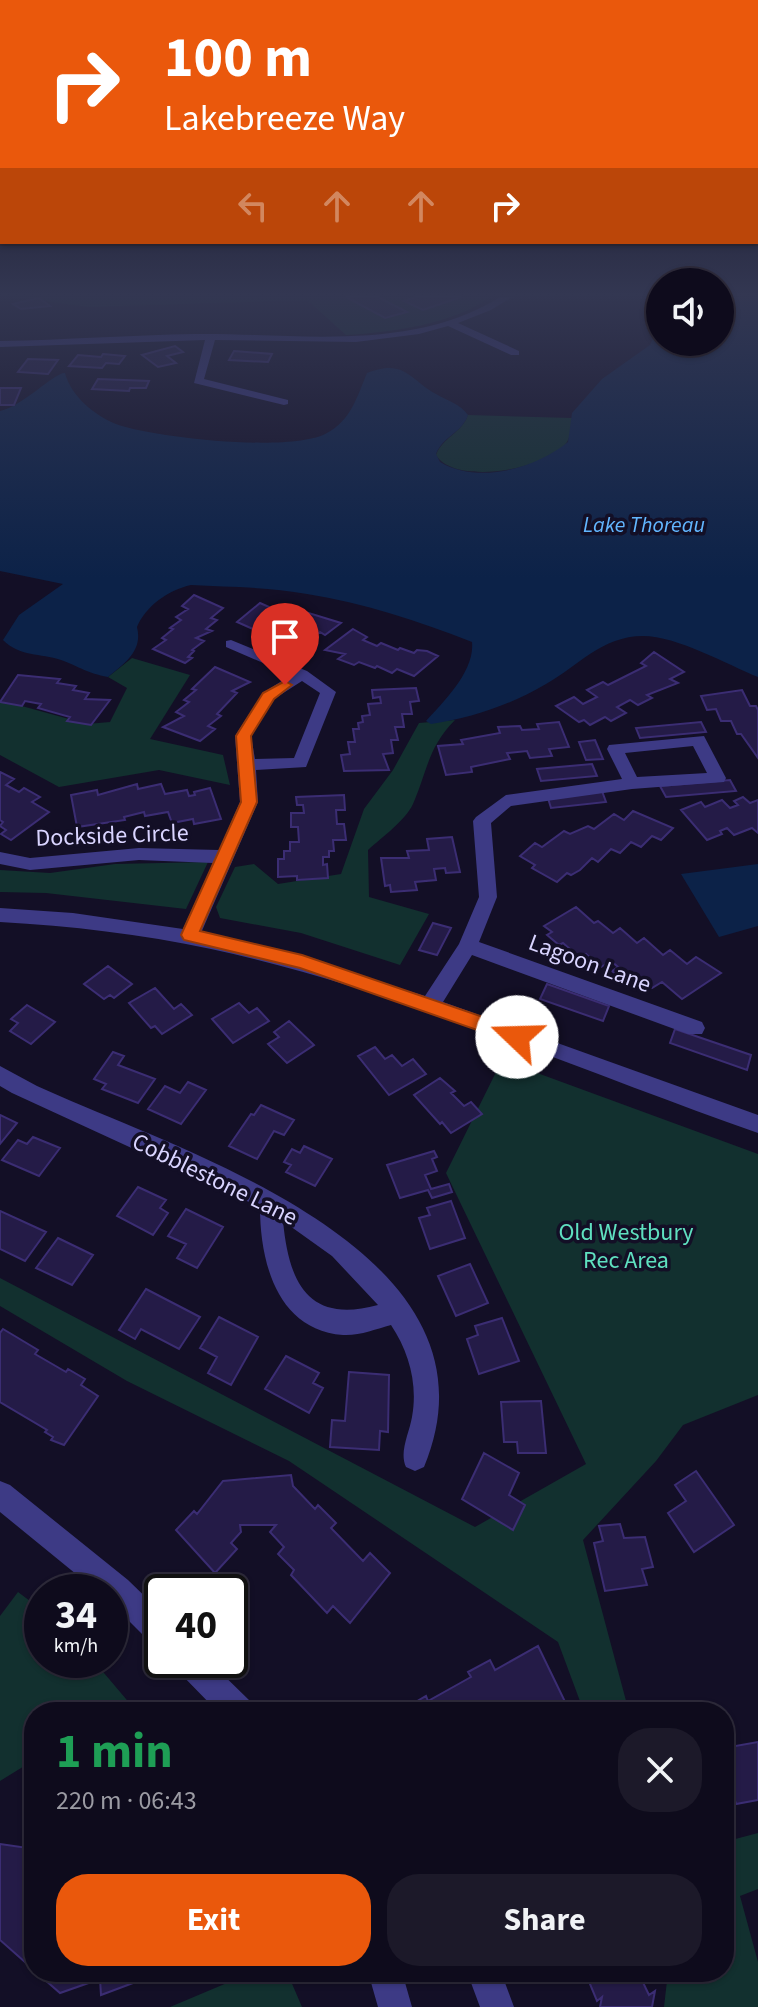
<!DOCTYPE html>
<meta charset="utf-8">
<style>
:root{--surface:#0e0b1c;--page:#1c1929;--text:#f1f3f6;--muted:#9b9ba3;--line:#2e2b3b;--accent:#ea580c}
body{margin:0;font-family:"Source Sans 3",sans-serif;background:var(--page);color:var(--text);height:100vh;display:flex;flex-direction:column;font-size:30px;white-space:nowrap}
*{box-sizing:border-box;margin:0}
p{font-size:26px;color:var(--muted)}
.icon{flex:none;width:44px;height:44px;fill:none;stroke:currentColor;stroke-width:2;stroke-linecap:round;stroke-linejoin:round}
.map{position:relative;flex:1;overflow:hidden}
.side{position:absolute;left:24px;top:1702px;width:710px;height:280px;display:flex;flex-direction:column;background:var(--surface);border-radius:32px;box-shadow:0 2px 6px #0004,0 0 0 2px var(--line)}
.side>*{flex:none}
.banner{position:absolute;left:0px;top:0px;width:758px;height:244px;box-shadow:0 2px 6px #0004,0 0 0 2px var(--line);background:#ea580c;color:#fff;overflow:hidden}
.buttons{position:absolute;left:646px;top:268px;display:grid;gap:16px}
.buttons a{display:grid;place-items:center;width:88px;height:88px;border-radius:50%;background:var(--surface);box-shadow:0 2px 6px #0004,0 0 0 2px var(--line);font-size:40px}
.speed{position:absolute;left:24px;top:1574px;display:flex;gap:16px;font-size:40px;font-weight:700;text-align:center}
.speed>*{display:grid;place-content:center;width:104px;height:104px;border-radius:50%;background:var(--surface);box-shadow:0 2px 6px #0004,0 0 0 2px var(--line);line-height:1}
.speed small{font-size:20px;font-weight:400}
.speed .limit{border:4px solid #111;border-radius:12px;background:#fff;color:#111}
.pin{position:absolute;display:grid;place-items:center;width:68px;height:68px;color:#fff;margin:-82px -34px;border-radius:50% 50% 50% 0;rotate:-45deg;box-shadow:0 0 8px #0007}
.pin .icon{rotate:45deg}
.me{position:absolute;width:88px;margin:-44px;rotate:291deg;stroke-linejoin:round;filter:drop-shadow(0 0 6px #0008)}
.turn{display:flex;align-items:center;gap:28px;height:168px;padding:0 32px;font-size:36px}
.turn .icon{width:104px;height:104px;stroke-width:2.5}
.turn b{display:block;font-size:56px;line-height:68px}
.lanes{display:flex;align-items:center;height:76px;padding:0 32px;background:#0003;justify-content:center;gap:40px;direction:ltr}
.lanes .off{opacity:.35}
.round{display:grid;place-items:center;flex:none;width:84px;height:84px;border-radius:32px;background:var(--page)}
.overview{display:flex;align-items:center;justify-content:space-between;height:136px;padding:0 32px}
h1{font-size:48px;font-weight:700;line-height:60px;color:#1e9e55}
.primary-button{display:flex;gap:16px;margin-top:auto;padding:16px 32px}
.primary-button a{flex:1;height:92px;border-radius:32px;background:var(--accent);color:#fff;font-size:32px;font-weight:700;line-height:92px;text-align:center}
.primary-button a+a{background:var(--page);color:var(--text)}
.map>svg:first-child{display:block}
</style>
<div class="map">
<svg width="758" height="2007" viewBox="0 0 758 2007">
<rect width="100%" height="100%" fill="#130f26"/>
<path fill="#12302f" d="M 15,297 L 490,297 C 452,325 392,332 346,335 L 307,300 L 88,307 Z
M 468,415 L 572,418 C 571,425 571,436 567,442 C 547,470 455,486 436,455 C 443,437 462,433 468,415 Z
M 132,658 L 190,675 L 150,739 L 223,755 L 230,785 L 159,770 L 59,787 L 0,755 L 0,700 L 87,724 L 110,722 L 127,688 L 108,677 Z
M 455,720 C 428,747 427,772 413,804 C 405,821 382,837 368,850 L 369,897 L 429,914 L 400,965 L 301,933 L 220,918 L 216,907 L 235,867 L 254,864 L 278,884 L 341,874 L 364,809 L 393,770 L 419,723 Z
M 208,862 L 186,909 L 46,893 L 0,892 L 0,870 L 50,873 L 115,864 Z
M 502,1060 L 758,1154 L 758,1395 L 683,1425 L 656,1461 L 583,1540 L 629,1712 L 584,1712 L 558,1642 L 289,1461 L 127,1381 L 0,1306 L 0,1278 L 475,1527 L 586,1464 L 446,1173 Z
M 18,1592 L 42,1610 L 42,1660 L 93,1660 L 137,1712 L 34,1712 L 34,1760 L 0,1781 L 0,1616 Z
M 758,1833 L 758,1889 L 740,1896 L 758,1962 L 758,2007 L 664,2007 L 668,1972 L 724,1972 L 724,1842 Z
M 253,1972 L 287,1972 L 302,2007 L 170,2007 Z"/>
<path fill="#0c2248" d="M 644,297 L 660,297 L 660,342 L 720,342 L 720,297 L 758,297 L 758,677 C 726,664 677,636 643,636 C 602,636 578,666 546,684 C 510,705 472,718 431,724 L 426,721 C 444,701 475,671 472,642 C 419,621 363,603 307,594 C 269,587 229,587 191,585 C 168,590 146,606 137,627 C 143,651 125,663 108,677 C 87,673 80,667 61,660 C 40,653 20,657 3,640 L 19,615 L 63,584 L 0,571 L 0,411 C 23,406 55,372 65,373 C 71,396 94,415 116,424 C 154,438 293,453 327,433 C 351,420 357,397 367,373 C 405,358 410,380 436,394 C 448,401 460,404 468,415 C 462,433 443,436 436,454 L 440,462 C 479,485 536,468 568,442 L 572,413 L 602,379 L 650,345 L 657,330 L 656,319 Z
M 758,864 L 758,926 L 719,937 L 681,874 Z"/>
<path fill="#241b47" stroke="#3b2d73" stroke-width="2" d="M 346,297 L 378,297 L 407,312 L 385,318 Z
M 416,297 L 461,297 L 423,310 L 404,301 Z
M 39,298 L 50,306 L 21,309 L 13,304 Z
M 175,346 L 183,352 L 167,356 L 176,363 L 158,367 L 142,355 Z
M 234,351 L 272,354 L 268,362 L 229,360 Z
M 103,354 L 125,356 L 119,364 L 106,363 L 102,368 L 69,366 L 78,355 L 101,357 Z
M 28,359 L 58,360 L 48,374 L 18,372 Z
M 98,379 L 149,381 L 146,388 L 130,388 L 129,391 L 92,389 Z
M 0,388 L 21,388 L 14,405 L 0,405 Z
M 194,595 L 223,608 L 211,618 L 217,620 L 206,629 L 212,631 L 196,638 L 204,641 L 192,650 L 194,651 L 188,657 L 192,658 L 185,663 L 153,649 L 166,640 L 162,638 L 173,629 L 170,628 L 181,620 L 176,617 L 188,609 L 182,606 Z
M 260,603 L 278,611 L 283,607 L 296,612 L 299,610 L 341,623 L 325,635 L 320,632 L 311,639 L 279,627 L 273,631 L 259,625 L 253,629 L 237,622 Z
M 353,629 L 367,637 L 363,640 L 377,646 L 381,643 L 398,650 L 400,648 L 414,653 L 417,650 L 427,651 L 438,656 L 414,676 L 397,669 L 392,673 L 377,666 L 375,668 L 359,662 L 354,665 L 338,659 L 345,654 L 325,650 Z
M 654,652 L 684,672 L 670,679 L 678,683 L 647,695 L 652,698 L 638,705 L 630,700 L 617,707 L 626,713 L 611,721 L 605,717 L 590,725 L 584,720 L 579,722 L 556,706 L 574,697 L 583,704 L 597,697 L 587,690 L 603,682 L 608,685 L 646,666 L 641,663 Z
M 215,667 L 250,682 L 232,691 L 237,693 L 217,714 L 221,716 L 208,726 L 215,729 L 200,741 L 163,727 L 184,716 L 176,712 L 189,702 L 184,700 L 196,690 L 192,689 Z
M 18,675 L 60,679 L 57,683 L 76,686 L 73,690 L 89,693 L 85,699 L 110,700 L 91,725 L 67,721 L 70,717 L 38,708 L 41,704 L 25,701 L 22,706 L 0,702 Z
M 416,688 L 419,701 L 410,702 L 412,714 L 402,714 L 404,727 L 395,727 L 398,740 L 391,740 L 393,753 L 383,754 L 389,770 L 344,771 L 341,755 L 350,754 L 348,742 L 355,742 L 353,729 L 359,729 L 358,723 L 363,722 L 362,716 L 370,715 L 368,704 L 381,703 L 380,697 L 373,698 L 372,690 Z
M 742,690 L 750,706 L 756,706 L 758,710 L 758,758 L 741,734 L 737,734 L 731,721 L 721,721 L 716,709 L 707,710 L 701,696 Z
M 559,722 L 569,747 L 549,749 L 552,756 L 530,758 L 527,751 L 507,753 L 510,759 L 471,767 L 472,772 L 446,775 L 438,746 L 463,744 L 461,740 L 500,733 L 498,727 L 520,726 L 522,730 L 539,729 L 537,724 Z
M 701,722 L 706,732 L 640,738 L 636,728 Z
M 595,740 L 603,759 L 586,760 L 579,742 Z
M 592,764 L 597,776 L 541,781 L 537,769 Z
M 0,772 L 14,779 L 6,785 L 19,792 L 24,788 L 40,797 L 32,802 L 49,812 L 11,840 L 1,834 L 6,830 L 0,826 L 3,822 L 0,820 Z
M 730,780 L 736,791 L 666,797 L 660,786 Z
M 137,784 L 138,789 L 161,784 L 165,794 L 187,790 L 189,796 L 195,795 L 194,792 L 210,788 L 221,819 L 194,824 L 193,819 L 172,823 L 168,812 L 145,816 L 144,812 L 124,817 L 125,820 L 77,827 L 71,795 L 97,790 L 98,795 Z
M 602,791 L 606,802 L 551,808 L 547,795 Z
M 344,795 L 345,810 L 336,810 L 337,824 L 344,824 L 346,840 L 333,840 L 334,851 L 329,851 L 329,857 L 323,857 L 323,865 L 327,864 L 328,878 L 297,880 L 297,876 L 278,877 L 278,859 L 284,859 L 284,851 L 290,851 L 290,842 L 299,842 L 298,827 L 291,827 L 291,813 L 304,813 L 303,805 L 297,805 L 296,797 Z
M 743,797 L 750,803 L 758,800 L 758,833 L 752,828 L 734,835 L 727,828 L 720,831 L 722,834 L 707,840 L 681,810 L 701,802 L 705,807 L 722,800 L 730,808 L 738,805 L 734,801 Z
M 633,811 L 673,828 L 661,840 L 652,836 L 641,847 L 631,842 L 620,853 L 611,849 L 598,862 L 592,858 L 580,870 L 571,875 L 567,873 L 557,882 L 532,868 L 535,865 L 520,856 L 535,843 L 542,847 L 564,831 L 570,834 L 588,826 L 594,829 L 614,814 L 624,820 Z
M 452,837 L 460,872 L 446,873 L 445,868 L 434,869 L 436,880 L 415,882 L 417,890 L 391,892 L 390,885 L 385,886 L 381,858 L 409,858 L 407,851 L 429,850 L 427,839 Z
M 576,907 L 594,923 L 598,921 L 613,933 L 620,928 L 637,943 L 644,938 L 663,955 L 670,950 L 687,964 L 696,957 L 721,973 L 682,999 L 662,982 L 652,988 L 635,974 L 624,981 L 612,971 L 618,967 L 611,961 L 601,967 L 586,954 L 579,957 L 563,943 L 559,945 L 547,935 L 552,932 L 544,926 Z
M 433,923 L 451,928 L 437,955 L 419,950 Z
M 108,966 L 132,984 L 114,998 L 110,995 L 104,999 L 84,984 Z
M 547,984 L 609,1006 L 603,1021 L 540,999 Z
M 155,988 L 174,1009 L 181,1004 L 192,1015 L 162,1034 L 155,1026 L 151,1028 L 129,1003 Z
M 239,1003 L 249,1013 L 257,1008 L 269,1021 L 233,1043 L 212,1019 Z
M 27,1005 L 55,1022 L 31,1044 L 10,1031 L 18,1023 L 11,1019 Z
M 289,1021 L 314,1045 L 287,1063 L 268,1044 L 279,1037 L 274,1032 Z
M 675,1029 L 751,1055 L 747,1070 L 670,1043 Z
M 375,1047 L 385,1059 L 392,1055 L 402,1066 L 413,1059 L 426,1074 L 389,1095 L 358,1056 Z
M 113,1052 L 124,1056 L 118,1065 L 155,1079 L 138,1103 L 102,1089 L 106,1084 L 94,1079 Z
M 440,1078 L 455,1091 L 451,1093 L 464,1106 L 471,1102 L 482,1114 L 451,1133 L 442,1122 L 440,1124 L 414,1095 Z
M 188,1082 L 206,1090 L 181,1124 L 148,1109 L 165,1086 L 180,1093 Z
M 261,1105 L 294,1120 L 284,1135 L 274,1131 L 257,1159 L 229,1146 L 251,1114 L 254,1115 Z
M 0,1115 L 17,1123 L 0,1144 Z
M 33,1137 L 60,1148 L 39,1176 L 2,1160 L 18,1140 L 27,1144 Z
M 304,1146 L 332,1159 L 315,1186 L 286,1172 L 291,1165 L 284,1162 L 292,1149 L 300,1153 Z
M 434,1151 L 437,1157 L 432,1159 L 437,1171 L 425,1175 L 431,1189 L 449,1184 L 452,1192 L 432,1198 L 428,1190 L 400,1198 L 387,1165 Z
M 138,1187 L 166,1200 L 160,1208 L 168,1213 L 153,1235 L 117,1216 Z
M 451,1201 L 465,1238 L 430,1249 L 419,1218 L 430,1215 L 427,1208 Z
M 186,1209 L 223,1227 L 197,1268 L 177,1258 L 186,1244 L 168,1236 Z
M 0,1211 L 46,1232 L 25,1261 L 0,1249 Z
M 58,1238 L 93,1255 L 72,1285 L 36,1268 Z
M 470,1264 L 488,1303 L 456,1316 L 438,1276 Z
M 146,1289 L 200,1317 L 179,1349 L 141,1329 L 135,1339 L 119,1330 Z
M 219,1317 L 258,1337 L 231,1385 L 208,1373 L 217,1357 L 200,1348 Z
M 502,1318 L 519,1361 L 479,1374 L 467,1339 L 478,1335 L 475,1326 Z
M 3,1329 L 38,1350 L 35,1354 L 66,1372 L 68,1369 L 85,1379 L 81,1385 L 98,1396 L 64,1445 L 51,1440 L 53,1437 L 45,1432 L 47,1430 L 0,1402 L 0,1333 Z
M 286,1356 L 319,1373 L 313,1383 L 323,1388 L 309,1413 L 265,1389 Z
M 349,1372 L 389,1375 L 388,1432 L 380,1431 L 379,1450 L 330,1447 L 332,1420 L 345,1421 Z
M 541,1401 L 546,1453 L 518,1453 L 517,1442 L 504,1442 L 501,1402 Z
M 484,1453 L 519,1473 L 509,1495 L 525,1505 L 513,1530 L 462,1499 Z
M 696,1471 L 734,1525 L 694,1552 L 668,1513 L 686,1501 L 675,1485 Z
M 291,1475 L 293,1486 L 315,1509 L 318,1505 L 336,1523 L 331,1528 L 363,1561 L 370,1553 L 390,1573 L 350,1623 L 333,1606 L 327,1613 L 291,1575 L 294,1570 L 278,1554 L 284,1547 L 270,1532 L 276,1525 L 240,1525 L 241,1532 L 231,1543 L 237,1549 L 215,1573 L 176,1530 L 194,1511 L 197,1514 L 223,1481 Z
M 620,1524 L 624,1538 L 645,1537 L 653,1567 L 642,1569 L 647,1585 L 605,1591 L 594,1543 L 603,1541 L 599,1526 Z
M 538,1646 L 570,1712 L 385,1712 L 398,1705 L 400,1711 L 426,1696 L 428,1701 L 471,1677 L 468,1672 L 490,1660 L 495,1670 Z
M 758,1742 L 758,1800 L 736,1804 L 724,1762 L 724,1748 Z
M 0,1844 L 28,1848 L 24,1870 L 34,1891 L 34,1970 L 0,1940 Z
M 36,1972 L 157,1972 L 157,1974 L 101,1995 L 100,1979 L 60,1993 Z
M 585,1972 L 638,1972 L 649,1995 L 655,1991 L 652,2007 L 600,2007 L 602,1997 L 597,2001 Z"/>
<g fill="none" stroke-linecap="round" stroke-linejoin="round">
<path fill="#3d3a85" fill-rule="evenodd" d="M 500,297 L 512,297 L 491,310 L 458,323 L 519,351 L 519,355 L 511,355 L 448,326 L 419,334 L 356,342 L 215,340 L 204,379 L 288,400 L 288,404 L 284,405 L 194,383 L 205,340 L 0,347 L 0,341 C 65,340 130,335 195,334 C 296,333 410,353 500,297 Z
M 231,640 L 307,671 L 336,692 L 306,767 L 256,770 L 258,802 L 201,933 L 279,951 L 425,996 L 459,944 L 479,897 L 473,821 L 476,817 L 506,795 L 622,779 L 607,749 L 609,745 L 704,736 L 726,778 L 724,782 L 632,789 L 511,806 L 491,823 L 497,897 L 479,942 L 702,1022 L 705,1028 L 702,1034 L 688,1034 L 472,955 L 443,1002 L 758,1115 L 758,1133 C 579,1070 396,989 211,949 C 141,934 71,926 0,922 L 0,908 L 73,913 L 183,929 L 213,863 L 139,860 L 30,870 L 0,864 L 0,852 L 30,858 L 139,848 L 219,850 L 240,802 L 235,736 L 263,693 L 291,675 L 226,647 L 226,641 ZM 302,681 L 320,693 L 294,758 L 255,759 L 251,736 L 274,699 ZM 693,746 L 707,773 L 637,777 L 625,753 Z
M 0,1066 L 37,1086 C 178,1151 514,1250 424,1467 L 415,1471 L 406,1467 C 399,1452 409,1434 412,1417 C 418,1384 409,1352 391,1325 C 376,1329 359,1336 343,1335 C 277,1330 260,1262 260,1207 L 12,1093 L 0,1086 ZM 283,1221 L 332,1256 L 378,1305 C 308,1324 289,1283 283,1221 Z
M 0,1481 L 10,1485 L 128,1580 L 162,1613 L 162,1649 L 152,1644 L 110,1602 L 110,1592 L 98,1592 L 0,1512 Z
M 172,1660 L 208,1660 L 250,1701 L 254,1712 L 218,1712 L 177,1670 Z
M 368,1972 L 402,1972 L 412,2007 L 378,2007 Z
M 467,1972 L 501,1972 L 514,2007 L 480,2007 Z"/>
</g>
<linearGradient id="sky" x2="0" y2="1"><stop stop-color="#0a0815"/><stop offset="0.51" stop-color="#333752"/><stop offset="1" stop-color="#333752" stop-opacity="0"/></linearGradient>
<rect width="758" height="578" fill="url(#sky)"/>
<path fill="#ea580c" stroke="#983908" stroke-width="2" d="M 285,681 L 292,685 L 274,699 L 251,736 L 257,802 L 200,931 L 302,955 L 524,1031 L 527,1037 L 524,1042 L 517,1044 L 300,968 L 184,940 L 181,935 L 241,802 L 236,736 L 263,693 Z"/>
<g text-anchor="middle" stroke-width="7" stroke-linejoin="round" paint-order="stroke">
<g font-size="22" font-style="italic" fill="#62b6ff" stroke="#130f26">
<text x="644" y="532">Lake Thoreau</text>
</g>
<g font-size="24" fill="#d9d4ff" stroke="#130f26">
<text transform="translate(112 835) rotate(-2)" y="8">Dockside Circle</text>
<text transform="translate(590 963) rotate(20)" y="8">Lagoon Lane</text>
<text transform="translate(215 1179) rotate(26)" y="8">Cobblestone Lane</text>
</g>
<g font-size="24" fill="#5fe0c0" stroke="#130f26">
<text x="626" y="1240">Old Westbury<tspan x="626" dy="28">Rec Area</tspan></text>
</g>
</g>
</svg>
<div class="buttons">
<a><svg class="icon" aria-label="sound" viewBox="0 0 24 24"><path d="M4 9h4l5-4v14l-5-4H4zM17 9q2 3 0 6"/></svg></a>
</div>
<div class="speed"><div>34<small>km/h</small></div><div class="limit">40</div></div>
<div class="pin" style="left:285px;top:685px;background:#d93025"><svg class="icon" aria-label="arrive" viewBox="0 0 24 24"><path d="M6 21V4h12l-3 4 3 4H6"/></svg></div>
<svg class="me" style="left:517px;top:1037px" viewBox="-20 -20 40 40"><circle r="19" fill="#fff"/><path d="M0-13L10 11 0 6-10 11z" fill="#ea580c"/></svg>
<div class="banner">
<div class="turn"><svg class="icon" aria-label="right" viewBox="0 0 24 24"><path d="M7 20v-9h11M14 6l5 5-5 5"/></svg><div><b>100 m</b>Lakebreeze Way</div></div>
<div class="lanes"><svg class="icon off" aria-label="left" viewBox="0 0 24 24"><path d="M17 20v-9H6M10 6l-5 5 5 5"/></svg><svg class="icon off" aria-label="ahead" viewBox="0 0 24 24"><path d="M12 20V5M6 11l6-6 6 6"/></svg><svg class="icon off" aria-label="ahead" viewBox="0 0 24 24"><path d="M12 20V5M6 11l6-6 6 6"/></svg><svg class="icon" aria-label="right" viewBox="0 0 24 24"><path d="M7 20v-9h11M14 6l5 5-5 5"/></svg></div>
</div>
<section class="side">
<div class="overview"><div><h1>1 min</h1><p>220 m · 06:43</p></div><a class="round"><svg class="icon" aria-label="close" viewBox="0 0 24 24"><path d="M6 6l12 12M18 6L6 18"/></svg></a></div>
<div class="primary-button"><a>Exit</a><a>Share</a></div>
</section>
</div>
